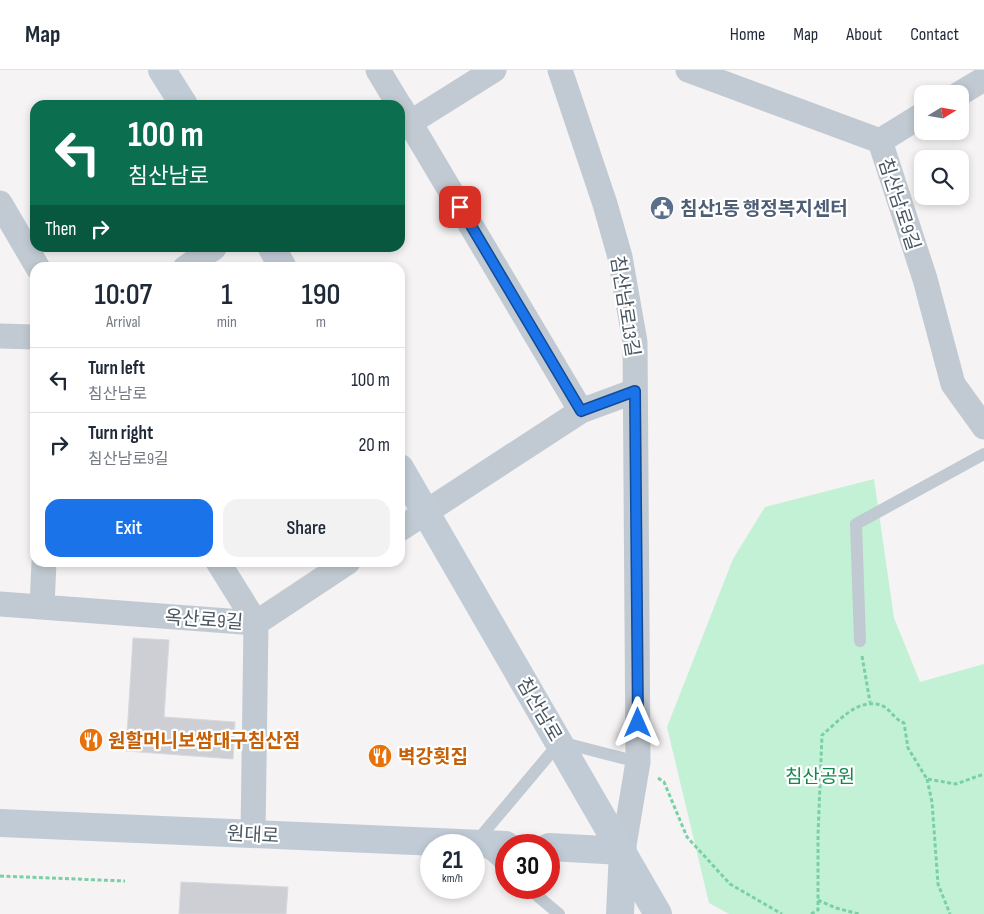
<!DOCTYPE html>
<meta charset="utf-8">
<style>
:root{--surface:#fff;--page:#f2f2f3;--text:#1f2937;--muted:#747a83;--line:#e0e1e3;--accent:#1a73e8}
body{margin:0;font-family:"Sofia Sans Condensed","Noto Sans KR",sans-serif;background:var(--page);color:var(--text);height:100vh;display:flex;flex-direction:column;font-size:19px;white-space:nowrap}
*{box-sizing:border-box;margin:0}
p{font-size:16px;color:var(--muted)}
.icon{flex:none;width:28px;height:28px;fill:none;stroke:currentColor;stroke-width:2;stroke-linecap:round;stroke-linejoin:round}
.map{position:relative;flex:1;overflow:hidden}
.drawer{position:absolute;left:30px;top:192px;width:375px;height:305px;display:flex;flex-direction:column;background:var(--surface);border-radius:15px;box-shadow:0 2px 8px #0003}
.drawer>*{flex:none}
.guide{position:absolute;left:30px;top:30px;width:375px;height:152px;border-radius:15px;box-shadow:0 2px 8px #0003;background:#0b6e4f;color:#fff;overflow:hidden}
.needle{width:32px;rotate:79deg}
.tools{position:absolute;left:914px;top:15px;display:grid;gap:10px}
.tools a{display:grid;place-items:center;width:55px;height:55px;border-radius:10px;background:var(--surface);box-shadow:0 2px 8px #0003;font-size:25px}
.speed{position:absolute;left:420px;top:764px;display:flex;gap:10px;font-size:25px;font-weight:700;text-align:center}
.speed>*{display:grid;place-content:center;width:65px;height:65px;border-radius:50%;background:var(--surface);box-shadow:0 2px 8px #0003;line-height:1}
.speed small{font-size:12px;font-weight:400}
.speed .limit{border:8px solid #d22;background:#fff;color:#111}
.pin{position:absolute;display:grid;place-items:center;width:42px;height:42px;color:#fff;margin:-21px;border-radius:10px;box-shadow:0 2px 8px #0006}
.me{position:absolute;width:55px;margin:-28px;rotate:0deg;stroke-linejoin:round;filter:drop-shadow(0 0 4px #0008)}
.turn{display:flex;align-items:center;gap:18px;height:105px;padding:0 15px;font-size:22px}
.turn .icon{width:65px;height:65px;stroke-width:2.5}
.turn b{display:block;font-size:35px;line-height:42px}
.then{display:flex;align-items:center;height:48px;padding:0 15px;background:#0003;gap:10px;font-size:19px}
.eta{display:flex;justify-content:space-evenly;align-items:center;height:85px;text-align:center}
.eta b{font-size:30px;font-weight:600;line-height:35px}
.cta{display:flex;gap:10px;margin-top:auto;padding:10px 15px}
.cta a{flex:1;height:58px;border-radius:15px;background:var(--accent);color:#fff;font-size:20px;font-weight:600;line-height:58px;text-align:center}
.cta a+a{background:var(--page);color:var(--text)}
ul{padding:0;list-style:none}
li{display:flex;align-items:center;gap:15px;height:65px;padding:0 15px;border-top:1px solid var(--line)}
li div{flex:1}
li b{display:block;font-size:19px}
li em{font-style:normal}
header{display:flex;align-items:center;gap:30px;box-sizing:border-box;height:70px;padding:0 25px;background:var(--surface);border-bottom:1px solid var(--line)}
header strong{font-size:24px}
nav{display:flex;gap:28px;margin-inline-start:auto;font-size:18px}
.map>svg:first-child{display:block}
</style>
<header>
<strong>Map</strong>
<nav><a>Home</a><a>Map</a><a>About</a><a>Contact</a></nav>
</header>
<div class="map">
<svg width="984" height="844" viewBox="0 0 984 844">
<rect width="100%" height="100%" fill="#f5f3f3"/>
<path fill="#c3f1d5" d="M 874,409 L 894,548 L 920,612 L 984,594 L 984,844 L 729,844 L 709,833 L 667,657 L 733,489 L 765,437 Z"/>
<path fill="#cdcfd5" stroke="#d7d9de" d="M 133,568 L 169,570 L 164,647 L 235,652 L 233,689 L 126,681 Z
M 181,812 L 288,817 L 286,844 L 179,844 Z"/>
<g fill="none" stroke-linecap="round" stroke-linejoin="round">
<path stroke="#7ad0a6" stroke-width="3" stroke-dasharray="4 2.5" stroke-linecap="butt" d="M 862,586 L 870,632
M 658,708 L 664,712 L 687,767 L 730,814 L 782,844
M 927,709 L 932,732 L 938,814 L 950,844
M 0,806 L 125,811
M 818,830 L 836,838 L 859,844
M 811,844 L 818,840 L 818,765 L 822,665 C 839,651 859,626 883,636 C 891,640 894,649 904,653 L 908,678 L 927,709 L 956,714 L 984,704"/>
<path stroke="#c1cad2" stroke-width="12" d="M 860,571 L 856,454 L 984,384
M 506,798 L 476,772 L 560,672 L 638,692
M 528,818 L 559,844"/>
<path stroke="#c1cad2" stroke-width="25" d="M 378,0 L 399,35
M 560,0 L 605,134 L 620,187 L 635,272 L 638,692 L 623,781
M 688,0 L 880,71 L 925,209 L 953,314 L 984,357
M 959,24 L 984,9
M 400,36 L 581,341
M 400,59 L 494,0
M 880,71 L 922,45
M 0,133 L 38,198
M 185,198 L 214,178
M 0,266 L 35,267
M 400,459 L 581,341 L 635,321
M 218,492 L 256,553 L 253,764
M 0,534 L 256,553 L 348,492
M 42,536 L 44,492"/>
<path stroke="#c1cbd6" stroke-width="28" d="M 162,0 L 184,35
M 272,178 L 283,198
M 400,398 L 658,844
M 0,753 L 506,775
M 549,777 L 623,781
M 620,844 L 623,781"/>
</g>
<g fill="none" stroke-linecap="round" stroke-linejoin="round">
<g stroke="#114b97" stroke-width="12">
<path id="route" d="M 460,137 L 581,341 L 635,321 L 638,653"/>
</g>
<use href="#route" stroke="#1a73e8" stroke-width="9"/>
</g>
<defs>
<g id="civic-disc" transform="scale(1.25)"><circle r="9.5" fill="#5c6f8a" stroke="#fff"/><path d="M-.6-6.5H3V-4.5H.6V-3L4-1V1h2V6H-6V1h2V-1L-.6-3ZM-1.2 2.5V6h2.4V2.5Z" fill="#fff"/></g>
<g id="restaurant-disc" transform="scale(1.25)"><circle r="9.5" fill="#e8710a" stroke="#fff"/><path d="M-5-6h1v4h1v-4h1v4h1v-4h1v5L-1.5 .5V6h-2V.5L-5-1ZM5-6V6H3V1.5H1.5Q1.5-4 5-6Z" fill="#fff"/></g>
</defs>
<g fill-rule="evenodd">
<use href="#civic-disc" x="662" y="138"/>
<use href="#restaurant-disc" x="91" y="670"/>
<use href="#restaurant-disc" x="380" y="686"/>
</g>
<g text-anchor="middle" stroke-width="4.5" stroke-linejoin="round" paint-order="stroke">
<g font-size="19" fill="#4a5661" stroke="#fff">
<text transform="translate(900 134) rotate(72)" y="7">침산남로9길</text>
<text transform="translate(626 236) rotate(81)" y="7">침산남로13길</text>
<text transform="translate(204 549) rotate(4)" y="7">옥산로9길</text>
<text transform="translate(540 639) rotate(60)" y="7">침산남로</text>
<text transform="translate(253 764) rotate(3)" y="7">원대로</text>
</g>
<g font-size="19" font-weight="bold" fill="#4e5e75" stroke="#fff" text-anchor="start">
<text x="680" y="145">침산1동 행정복지센터</text>
</g>
<g font-size="19" font-weight="bold" fill="#c56008" stroke="#fff" text-anchor="start">
<text x="108" y="677">원할머니보쌈대구침산점</text>
<text x="398" y="693">벽강횟집</text>
</g>
<g font-size="19" fill="#17864f" stroke="#fff">
<text x="820" y="713">침산공원</text>
</g>
</g>
</svg>
<div class="tools">
<a><svg class="needle" viewBox="-14 -14 28 28"><path d="M0-13l5 13h-10z" fill="#e53935"/><path d="M0 13l5-13h-10z" fill="#747a83"/></svg></a>
<a><svg class="icon" aria-label="search" viewBox="0 0 24 24"><circle cx="10" cy="10" r="6"/><path d="M15 15l6 6"/></svg></a>
</div>
<div class="speed"><div>21<small>km/h</small></div><div class="limit">30</div></div>
<div class="pin" style="left:460px;top:137px;background:#d93025"><svg class="icon" aria-label="arrive" viewBox="0 0 24 24"><path d="M6 21V4h12l-3 4 3 4H6"/></svg></div>
<svg class="me" style="left:638px;top:653px" viewBox="-20 -20 40 40"><path d="M0-17L14 15 0 8-14 15z" fill="#1a73e8" stroke="#fff" stroke-width="4"/></svg>
<div class="guide">
<div class="turn"><svg class="icon" aria-label="left" viewBox="0 0 24 24"><path d="M17 20v-9H6M10 6l-5 5 5 5"/></svg><div><b>100 m</b>침산남로</div></div>
<div class="then">Then<svg class="icon" aria-label="right" viewBox="0 0 24 24"><path d="M7 20v-9h11M14 6l5 5-5 5"/></svg></div>
</div>
<section class="drawer">
<div class="eta">
<div><b>10:07</b><p>Arrival</p></div>
<div><b>1</b><p>min</p></div>
<div><b>190</b><p>m</p></div>
</div>
<ul>
<li><svg class="icon" aria-label="left" viewBox="0 0 24 24"><path d="M17 20v-9H6M10 6l-5 5 5 5"/></svg><div><b>Turn left</b><p>침산남로</p></div><em>100 m</em></li>
<li><svg class="icon" aria-label="right" viewBox="0 0 24 24"><path d="M7 20v-9h11M14 6l5 5-5 5"/></svg><div><b>Turn right</b><p>침산남로9길</p></div><em>20 m</em></li>
</ul>
<div class="cta"><a>Exit</a><a>Share</a></div>
</section>
</div>
